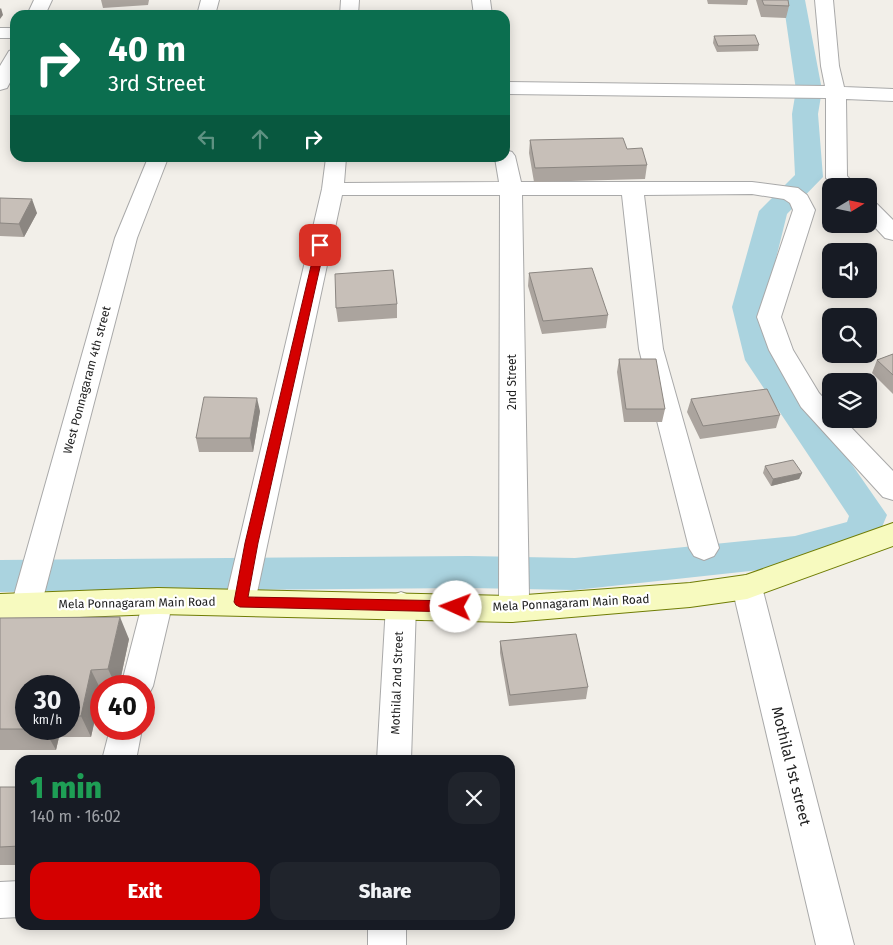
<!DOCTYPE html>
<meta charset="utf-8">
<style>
:root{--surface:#171b24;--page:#20242c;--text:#f1f3f6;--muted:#9ea1a6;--accent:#d40000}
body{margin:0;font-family:"Fira Sans",sans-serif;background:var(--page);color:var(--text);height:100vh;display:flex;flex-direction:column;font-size:19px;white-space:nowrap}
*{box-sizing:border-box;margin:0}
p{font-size:16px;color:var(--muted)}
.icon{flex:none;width:28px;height:28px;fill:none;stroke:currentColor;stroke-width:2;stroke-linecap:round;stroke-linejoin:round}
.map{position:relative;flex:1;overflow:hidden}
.drawer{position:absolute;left:15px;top:755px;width:500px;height:175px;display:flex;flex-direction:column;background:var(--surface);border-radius:15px;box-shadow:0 2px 12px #0003}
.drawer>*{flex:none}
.guide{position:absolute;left:10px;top:10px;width:500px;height:152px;border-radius:15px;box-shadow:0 2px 12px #0003;background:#0b6e4f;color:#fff;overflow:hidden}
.needle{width:32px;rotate:80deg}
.tools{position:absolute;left:822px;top:178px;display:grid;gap:10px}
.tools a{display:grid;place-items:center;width:55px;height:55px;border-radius:10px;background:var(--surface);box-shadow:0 2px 12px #0003;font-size:25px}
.speed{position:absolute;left:15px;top:675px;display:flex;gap:10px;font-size:25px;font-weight:700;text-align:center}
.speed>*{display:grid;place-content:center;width:65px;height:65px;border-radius:50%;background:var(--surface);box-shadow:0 2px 12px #0003;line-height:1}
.speed small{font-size:12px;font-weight:400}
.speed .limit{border:8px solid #d22;background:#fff;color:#111}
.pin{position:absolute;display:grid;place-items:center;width:42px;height:42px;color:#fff;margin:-21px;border-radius:10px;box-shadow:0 2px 8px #0006}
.me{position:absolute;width:55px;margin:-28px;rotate:272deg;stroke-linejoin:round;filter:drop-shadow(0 0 4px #0008)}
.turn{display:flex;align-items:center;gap:18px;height:105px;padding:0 15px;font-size:22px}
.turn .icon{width:65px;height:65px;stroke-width:2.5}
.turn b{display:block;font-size:35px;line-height:42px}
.lanes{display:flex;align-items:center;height:48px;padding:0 15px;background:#0003;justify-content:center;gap:25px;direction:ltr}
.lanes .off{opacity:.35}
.round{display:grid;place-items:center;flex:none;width:52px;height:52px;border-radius:15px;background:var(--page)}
.summary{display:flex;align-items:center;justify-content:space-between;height:85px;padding:0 15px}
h1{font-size:30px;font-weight:800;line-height:38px;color:#1e9e55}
.button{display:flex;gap:10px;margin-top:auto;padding:10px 15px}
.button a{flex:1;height:58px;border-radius:15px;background:var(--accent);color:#fff;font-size:20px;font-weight:800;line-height:58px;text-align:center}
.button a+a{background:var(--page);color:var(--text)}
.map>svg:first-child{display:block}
</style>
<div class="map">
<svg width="893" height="945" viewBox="0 0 893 945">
<rect width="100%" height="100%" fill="#f2efe9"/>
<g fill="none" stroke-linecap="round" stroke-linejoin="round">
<path fill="#aad3df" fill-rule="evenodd" d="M 783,0 L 805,0 L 822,90 L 818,114 L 823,177 L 787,214 L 764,307 L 778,358 L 887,515 L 875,544 L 795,566 L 575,590 L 468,588 L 0,592 L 0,560 L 468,556 L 575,558 L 795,536 L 847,522 L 849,516 L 745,360 L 732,307 L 759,211 L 795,175 L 792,114 L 796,90 Z"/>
<g stroke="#a9a9a9" stroke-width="2">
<path id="street" d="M 34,0 L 52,0 L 45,15 L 27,15 Z
M 201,0 L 219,0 L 215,15 L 197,15 Z
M 341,0 L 359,0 L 358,15 L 340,15 Z
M 472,0 L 490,0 L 492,15 L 474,15 Z
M 815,0 L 833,0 L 839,66 L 844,87 L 893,89 L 893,101 L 846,99 L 847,176 L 856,186 L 834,186 L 826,178 L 826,98 L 505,94 L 505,82 L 825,86 L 821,66 Z
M 0,28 L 15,28 L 15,38 L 0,38 Z
M 15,49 L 15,73 L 7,88 L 0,90 L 0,66 L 9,51 Z
M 505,150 L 512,152 L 515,156 L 521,182 L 752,182 L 798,188 L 807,195 L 815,210 L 781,317 L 793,350 L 819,393 L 831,406 L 831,419 L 843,419 L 893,471 L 893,500 L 883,497 L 801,407 L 769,350 L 757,317 L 793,210 L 790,203 L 784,199 L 752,194 L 644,195 L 663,349 L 719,548 L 714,556 L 704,560 L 694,556 L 689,548 L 639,349 L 622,195 L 522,195 L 529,597 L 527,609 L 523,618 L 512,622 L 501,618 L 497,609 L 499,597 L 500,195 L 342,195 L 255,602 L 251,611 L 240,615 L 229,611 L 225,602 L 322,189 L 326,158 L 346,158 L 344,183 L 499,182 L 495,158 L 505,158 Z
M 148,158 L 168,158 L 137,238 L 41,606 L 37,615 L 26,619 L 15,615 L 11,606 L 115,238 Z
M 869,202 L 877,204 L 893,220 L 893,240 L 885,238 L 869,221 Z
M 747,575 L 758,578 L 762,587 L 854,945 L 816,945 L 732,587 L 736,578 Z
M 158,588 L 169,592 L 173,601 L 153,686 L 148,696 L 144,698 L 144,686 L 121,686 L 143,601 L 147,592 Z
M 401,592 L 412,596 L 416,605 L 411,760 L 377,760 L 386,605 L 390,596 Z
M 110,729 L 142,729 L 136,760 L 102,760 Z
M 20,881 L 20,917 L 0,918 L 0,882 Z
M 368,925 L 406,925 L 406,945 L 368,945 Z"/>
</g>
<g stroke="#707d05" stroke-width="2">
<path id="secondary" d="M 893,523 L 893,546 L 747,599 L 690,607 L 512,622 L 158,614 L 0,620 L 0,594 L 158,588 L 512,596 L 690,583 L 746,575 Z"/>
</g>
<use href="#street" fill="#fff" fill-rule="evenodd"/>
<use href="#secondary" fill="#f7fabf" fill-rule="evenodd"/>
</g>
<path fill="#aba49e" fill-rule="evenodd" d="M 101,0 L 149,0 L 148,5 L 103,8 Z
M 707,0 L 748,0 L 747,5 L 708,4 Z
M 756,0 L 788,0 L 789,6 L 786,18 L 761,17 Z
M 714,36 L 759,45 L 758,51 L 717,52 L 713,43 Z
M 530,140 L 627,149 L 647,165 L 645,179 L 534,182 L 529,153 Z
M 0,198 L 37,213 L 24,237 L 0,236 Z
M 529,273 L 608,315 L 606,328 L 542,334 L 528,286 Z
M 397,304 L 397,318 L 338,322 L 336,308 Z
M 893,354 L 893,394 L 872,373 L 877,360 Z
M 619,359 L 665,409 L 662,422 L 624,422 L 617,372 Z
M 691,399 L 780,415 L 776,428 L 700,439 L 687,412 Z
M 260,411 L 253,452 L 199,452 L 196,438 Z
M 765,466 L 802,473 L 799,479 L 771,486 L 763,473 Z
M 0,618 L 129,639 L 119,686 L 101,686 L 101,692 L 91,737 L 59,737 L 56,750 L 0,750 ZM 69,686 L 69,729 L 26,729 Z
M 500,641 L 588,687 L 586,699 L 509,706 L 500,653 Z
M 0,787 L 20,787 L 20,865 L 0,865 Z"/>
<path fill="#8b8681" d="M 1,8 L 3,15 L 0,19 L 0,9 Z
M 32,199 L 37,213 L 24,237 L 19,224 Z
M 257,398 L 260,411 L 253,452 L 250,438 Z
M 802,473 L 799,479 L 771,486 L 773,479 Z
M 120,617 L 129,639 L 119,686 L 116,686 L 108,669 Z
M 91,670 L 101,690 L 101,692 L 91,737 L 81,716 Z
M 44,729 L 54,729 L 59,737 L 56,750 Z"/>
<path fill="#c7bfb8" stroke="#8b8681" d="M 762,0 L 788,0 L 789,6 L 764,5 Z
M 755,35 L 759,45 L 718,46 L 714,36 Z
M 623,138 L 627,149 L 642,148 L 647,165 L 535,168 L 530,140 Z
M 0,198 L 32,199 L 19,224 L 0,223 Z
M 592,268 L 608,315 L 543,321 L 529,273 Z
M 393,270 L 397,304 L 336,308 L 335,274 Z
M 893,354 L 893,375 L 877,360 Z
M 619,359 L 656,359 L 665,409 L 626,409 Z
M 767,389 L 780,415 L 703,426 L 691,399 Z
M 204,397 L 257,398 L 250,438 L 196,438 Z
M 793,460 L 802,473 L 773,479 L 765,466 Z
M 120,617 L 108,669 L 91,670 L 81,716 L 69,716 L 69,686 L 26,686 L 26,729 L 44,729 L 0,729 L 0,618 Z
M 576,634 L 588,687 L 510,695 L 500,641 Z
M 0,787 L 20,787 L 20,846 L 0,847 Z"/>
<path fill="#d40000" stroke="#8a0000" d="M 320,242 L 325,245 L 258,543 L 248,597 L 456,601 L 461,603 L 463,607 L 461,610 L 456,612 L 240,607 L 236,605 L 234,602 L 245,543 L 316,245 Z"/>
<g text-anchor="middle" stroke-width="4.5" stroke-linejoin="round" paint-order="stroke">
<g font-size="12" fill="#222" stroke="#fff">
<text transform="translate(87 380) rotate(-75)" y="4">West Ponnagaram 4th street</text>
<text transform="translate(512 382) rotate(-90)" y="4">2nd Street</text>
<text transform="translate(137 603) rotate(-1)" y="4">Mela Ponnagaram Main Road</text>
<text transform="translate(571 603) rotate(-3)" y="4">Mela Ponnagaram Main Road</text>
<text transform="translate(397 683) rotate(-88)" y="4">Mothilal 2nd Street</text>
</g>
<g font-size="15" fill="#222" stroke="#fff">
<text transform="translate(791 766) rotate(76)" y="5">Mothilal 1st street</text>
</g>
</g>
</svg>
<div class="tools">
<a><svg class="needle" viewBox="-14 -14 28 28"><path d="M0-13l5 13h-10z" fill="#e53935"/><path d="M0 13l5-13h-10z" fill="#9ea1a6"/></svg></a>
<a><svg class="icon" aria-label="sound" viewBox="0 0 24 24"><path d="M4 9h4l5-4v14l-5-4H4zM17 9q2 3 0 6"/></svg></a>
<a><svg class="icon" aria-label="search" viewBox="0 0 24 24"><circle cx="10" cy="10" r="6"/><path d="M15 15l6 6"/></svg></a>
<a><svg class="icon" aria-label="layers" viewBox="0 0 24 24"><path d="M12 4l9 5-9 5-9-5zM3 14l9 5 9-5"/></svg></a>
</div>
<div class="speed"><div>30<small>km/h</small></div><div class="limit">40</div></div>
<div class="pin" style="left:320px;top:245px;background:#d93025"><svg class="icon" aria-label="arrive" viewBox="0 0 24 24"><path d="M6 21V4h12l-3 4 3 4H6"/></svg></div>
<svg class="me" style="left:456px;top:607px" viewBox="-20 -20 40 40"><circle r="19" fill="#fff"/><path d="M0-13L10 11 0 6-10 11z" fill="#d40000"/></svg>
<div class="guide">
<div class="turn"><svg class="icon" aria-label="right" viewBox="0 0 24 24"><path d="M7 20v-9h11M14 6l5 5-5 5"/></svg><div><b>40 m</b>3rd Street</div></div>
<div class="lanes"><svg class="icon off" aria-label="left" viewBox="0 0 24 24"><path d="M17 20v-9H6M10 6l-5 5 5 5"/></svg><svg class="icon off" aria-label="ahead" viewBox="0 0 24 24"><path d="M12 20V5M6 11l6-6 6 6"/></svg><svg class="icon" aria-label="right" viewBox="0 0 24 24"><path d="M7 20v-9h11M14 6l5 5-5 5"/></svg></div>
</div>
<section class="drawer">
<div class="summary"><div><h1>1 min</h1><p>140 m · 16:02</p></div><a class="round"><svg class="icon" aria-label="close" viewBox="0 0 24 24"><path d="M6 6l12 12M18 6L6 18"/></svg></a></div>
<div class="button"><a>Exit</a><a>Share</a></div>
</section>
</div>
